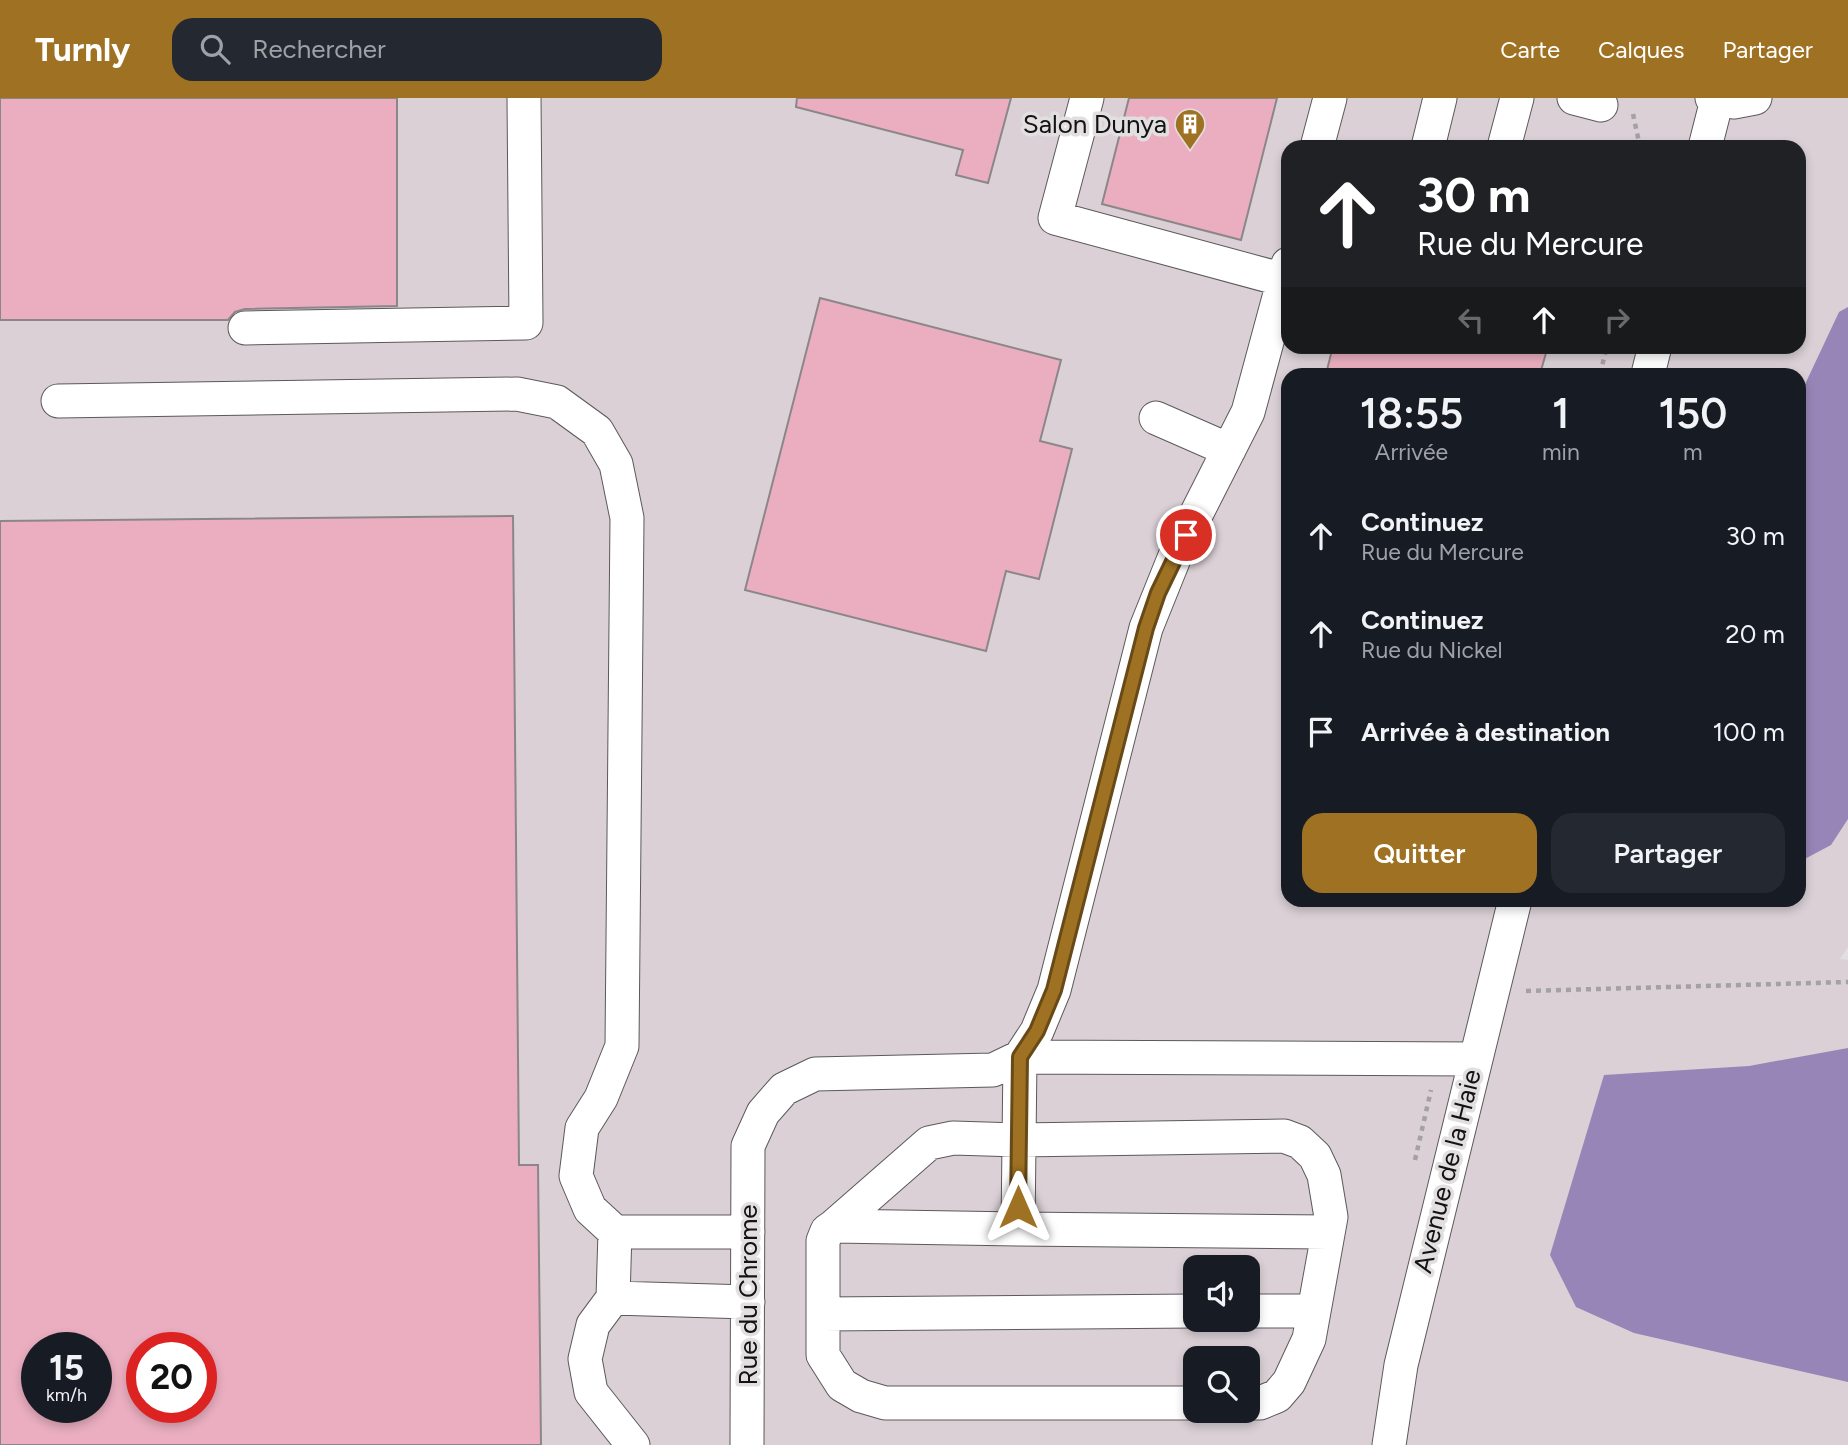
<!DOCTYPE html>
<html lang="fr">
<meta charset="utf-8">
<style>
:root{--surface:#171b24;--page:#242831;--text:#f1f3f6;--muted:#9ea1a6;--accent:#9f7223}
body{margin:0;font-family:Figtree,sans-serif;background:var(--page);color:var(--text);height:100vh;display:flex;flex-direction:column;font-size:26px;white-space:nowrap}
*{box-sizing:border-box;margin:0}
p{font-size:23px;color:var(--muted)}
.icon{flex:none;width:38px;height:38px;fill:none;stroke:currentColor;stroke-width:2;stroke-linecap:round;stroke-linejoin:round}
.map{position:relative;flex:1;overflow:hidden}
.details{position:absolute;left:1281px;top:270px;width:525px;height:539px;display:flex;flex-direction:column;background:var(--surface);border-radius:21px;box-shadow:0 4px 10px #0003}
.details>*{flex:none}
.guide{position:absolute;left:1281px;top:42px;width:525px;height:214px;border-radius:21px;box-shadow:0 4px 10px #0003;background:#202124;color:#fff;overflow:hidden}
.fabs{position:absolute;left:1183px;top:1157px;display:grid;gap:14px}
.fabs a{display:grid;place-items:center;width:77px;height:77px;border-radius:14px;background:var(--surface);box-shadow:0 4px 10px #0003;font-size:35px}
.speed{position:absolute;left:21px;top:1234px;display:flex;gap:14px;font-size:35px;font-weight:700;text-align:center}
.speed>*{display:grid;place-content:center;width:91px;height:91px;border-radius:50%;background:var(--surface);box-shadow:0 4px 10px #0003;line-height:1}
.speed small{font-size:18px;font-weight:400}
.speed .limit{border:10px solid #d22;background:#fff;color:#111}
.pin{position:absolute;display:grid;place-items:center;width:60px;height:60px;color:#fff;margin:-30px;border:4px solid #fff;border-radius:50%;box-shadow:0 2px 7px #0007}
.me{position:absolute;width:77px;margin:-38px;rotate:0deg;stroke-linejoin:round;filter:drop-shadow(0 0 5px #0008)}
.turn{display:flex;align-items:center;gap:24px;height:147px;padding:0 21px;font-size:32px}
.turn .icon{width:91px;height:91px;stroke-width:2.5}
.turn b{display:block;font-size:49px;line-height:60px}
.lanes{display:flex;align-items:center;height:66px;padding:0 21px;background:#0003;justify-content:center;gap:35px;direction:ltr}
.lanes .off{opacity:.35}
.eta{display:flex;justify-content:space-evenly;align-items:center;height:119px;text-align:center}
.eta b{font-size:42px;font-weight:600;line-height:49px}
.primary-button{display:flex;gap:14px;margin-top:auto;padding:14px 21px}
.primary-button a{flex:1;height:80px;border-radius:21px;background:var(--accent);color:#fff;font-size:28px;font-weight:600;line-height:80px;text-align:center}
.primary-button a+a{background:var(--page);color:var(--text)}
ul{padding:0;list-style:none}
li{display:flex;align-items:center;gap:21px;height:98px;padding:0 21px}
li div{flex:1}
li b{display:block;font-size:26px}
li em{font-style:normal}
header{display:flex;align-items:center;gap:42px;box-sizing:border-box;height:98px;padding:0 35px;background:var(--accent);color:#fff}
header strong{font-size:33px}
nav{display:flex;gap:38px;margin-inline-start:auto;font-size:24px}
.search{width:490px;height:63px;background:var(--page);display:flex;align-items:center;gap:18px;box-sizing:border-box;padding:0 24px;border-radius:21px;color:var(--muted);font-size:26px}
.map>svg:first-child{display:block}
</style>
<header>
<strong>Turnly</strong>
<div class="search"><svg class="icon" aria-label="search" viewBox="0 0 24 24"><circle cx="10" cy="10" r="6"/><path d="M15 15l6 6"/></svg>Rechercher</div>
<nav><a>Carte</a><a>Calques</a><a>Partager</a></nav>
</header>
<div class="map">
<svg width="1848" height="1347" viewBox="0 0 1848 1347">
<rect width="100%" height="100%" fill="#e2dfe1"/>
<path fill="#dad0d6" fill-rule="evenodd" d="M 0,0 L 1848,0 L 1848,849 L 1840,861 L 1848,862 L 1848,1347 L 0,1347 ZM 1288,49 L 1799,49 L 1799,248 L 1288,248 ZM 1288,276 L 1799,276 L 1799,802 L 1288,802 ZM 1195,1169 L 1248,1169 L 1248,1222 L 1195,1222 ZM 37,1250 L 96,1250 L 96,1309 L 37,1309 ZM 142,1250 L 201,1250 L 201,1309 L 142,1309 ZM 1195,1260 L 1248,1260 L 1248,1312 L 1195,1312 Z"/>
<path fill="#9685b6" d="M 1848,209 L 1848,721 L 1831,747 L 1799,764 L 1799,299 L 1839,214 Z
M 1848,950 L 1848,1284 L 1634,1235 L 1576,1209 L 1550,1157 L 1604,977 L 1749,968 Z"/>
<path fill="#eaaec0" stroke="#8b8788" stroke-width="2" fill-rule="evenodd" d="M 0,0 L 397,0 L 397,208 L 245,211 L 235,214 L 228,222 L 0,222 Z
M 797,0 L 1011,0 L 988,85 L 956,77 L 963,52 L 796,9 Z
M 1129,0 L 1277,0 L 1241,142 L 1102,106 Z
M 820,200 L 1061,262 L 1040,343 L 1072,351 L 1039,481 L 1006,473 L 986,553 L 745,492 Z
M 1333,248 L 1548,248 L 1540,276 L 1326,276 Z
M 513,418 L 519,1067 L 538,1067 L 541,1347 L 0,1347 L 0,423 ZM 37,1250 L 96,1250 L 96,1309 L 37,1309 ZM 142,1250 L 201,1250 L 201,1309 L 142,1309 Z"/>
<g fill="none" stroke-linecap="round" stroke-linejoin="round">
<g stroke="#5c595b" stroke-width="35">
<path id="minor" d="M 1087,0 L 1055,120 L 1284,182
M 1574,0 L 1601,7
M 1712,0 L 1734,4 L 1755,0
M 1317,49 L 1330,0
M 1428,49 L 1440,0
M 1504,49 L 1517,0
M 1705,49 L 1717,2
M 245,230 L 526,225 L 524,0
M 1648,276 L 1655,248
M 58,303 L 517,296 L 557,304 L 597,333 L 616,366 L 627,420 L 622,948 L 601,1000 L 582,1030 L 576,1078 L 590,1111 L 615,1134
M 1156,320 L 1229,352
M 834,1128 L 929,1045 L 953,1040 L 1019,1042 L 1284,1038 L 1300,1044 L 1315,1058 L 1324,1077 L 1331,1119 L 1309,1241 L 1289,1284 L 1277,1298 L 1260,1305 L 1248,1305
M 1018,1131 L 1328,1134
M 613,1200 L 593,1227 L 585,1261 L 591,1294 L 633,1347
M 748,1204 L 613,1200 L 615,1134 L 748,1134
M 1248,1213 L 1314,1213
M 823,1216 L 1195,1213
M 1195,1305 L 885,1305 L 861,1298 L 842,1287 L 823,1257 L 823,1143 L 827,1133 L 834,1128 L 1018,1131 L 1020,959 L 1474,961
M 747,1347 L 748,1048 L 763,1015 L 784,991 L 815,976 L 993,972 L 1020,959 L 1037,933 L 1054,892 L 1146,530 L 1175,458 L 1248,314 L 1288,166
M 1389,1347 L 1401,1267 L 1515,802"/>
</g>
<path stroke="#a4a1a3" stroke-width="4.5" stroke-dasharray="5 5" stroke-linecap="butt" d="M 1633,16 L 1640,49
M 1600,276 L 1607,248
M 1526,893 L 1848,884
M 1415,1062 L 1431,992"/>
<use href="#minor" stroke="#fff" stroke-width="33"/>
</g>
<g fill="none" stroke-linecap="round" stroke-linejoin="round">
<g stroke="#674a17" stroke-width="18">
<path id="route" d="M 1018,1109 L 1020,959 L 1037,933 L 1054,892 L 1146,530 L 1158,495 L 1186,437"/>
</g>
<use href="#route" stroke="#9f7223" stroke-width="12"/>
</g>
<defs>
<g id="building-pin" transform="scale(1.575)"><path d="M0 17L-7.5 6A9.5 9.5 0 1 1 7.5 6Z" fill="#9f7223" stroke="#e2dfe1"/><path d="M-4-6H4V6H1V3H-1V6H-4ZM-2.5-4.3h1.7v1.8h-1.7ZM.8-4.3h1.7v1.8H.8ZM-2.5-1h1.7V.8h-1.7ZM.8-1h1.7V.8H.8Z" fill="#fff"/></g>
</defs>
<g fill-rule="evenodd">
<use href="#building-pin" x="1190" y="26"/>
</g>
<g text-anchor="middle" stroke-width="7" stroke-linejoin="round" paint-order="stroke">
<g font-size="26" fill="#141213" stroke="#e2dfe1" text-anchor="end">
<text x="1167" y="35">Salon Dunya</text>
</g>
<g font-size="26" fill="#141213" stroke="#e2dfe1">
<text transform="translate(1447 1073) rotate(-76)" y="9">Avenue de la Haie</text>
<text transform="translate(748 1197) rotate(-90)" y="9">Rue du Chrome</text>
</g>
</g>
</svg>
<div class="fabs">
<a><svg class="icon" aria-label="sound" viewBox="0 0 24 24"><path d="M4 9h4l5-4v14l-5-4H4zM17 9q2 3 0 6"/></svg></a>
<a><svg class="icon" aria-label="search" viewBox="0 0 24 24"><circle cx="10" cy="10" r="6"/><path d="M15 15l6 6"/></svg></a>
</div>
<div class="speed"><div>15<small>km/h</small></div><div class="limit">20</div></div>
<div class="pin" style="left:1186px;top:437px;background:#d93025"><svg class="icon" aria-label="arrive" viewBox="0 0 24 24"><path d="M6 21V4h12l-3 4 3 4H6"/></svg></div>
<svg class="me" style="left:1018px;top:1109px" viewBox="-20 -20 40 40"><path d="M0-17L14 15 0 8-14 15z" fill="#9f7223" stroke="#fff" stroke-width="4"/></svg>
<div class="guide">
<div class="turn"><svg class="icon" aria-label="ahead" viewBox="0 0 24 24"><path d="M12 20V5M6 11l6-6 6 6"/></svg><div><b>30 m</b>Rue du Mercure</div></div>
<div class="lanes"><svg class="icon off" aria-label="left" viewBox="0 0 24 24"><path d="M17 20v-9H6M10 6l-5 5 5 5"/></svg><svg class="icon" aria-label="ahead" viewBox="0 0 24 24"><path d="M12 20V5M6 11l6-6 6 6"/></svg><svg class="icon off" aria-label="right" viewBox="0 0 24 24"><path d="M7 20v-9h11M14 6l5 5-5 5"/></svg></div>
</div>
<section class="details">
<div class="eta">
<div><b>18:55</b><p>Arrivée</p></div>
<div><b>1</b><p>min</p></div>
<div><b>150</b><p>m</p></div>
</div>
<ul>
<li><svg class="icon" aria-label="ahead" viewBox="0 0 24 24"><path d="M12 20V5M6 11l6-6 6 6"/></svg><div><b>Continuez</b><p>Rue du Mercure</p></div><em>30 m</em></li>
<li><svg class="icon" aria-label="ahead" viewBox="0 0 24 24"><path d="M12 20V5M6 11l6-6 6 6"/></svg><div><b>Continuez</b><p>Rue du Nickel</p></div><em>20 m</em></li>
<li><svg class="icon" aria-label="arrive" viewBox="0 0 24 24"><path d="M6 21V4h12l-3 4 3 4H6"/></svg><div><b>Arrivée à destination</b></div><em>100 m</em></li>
</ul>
<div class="primary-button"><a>Quitter</a><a>Partager</a></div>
</section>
</div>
